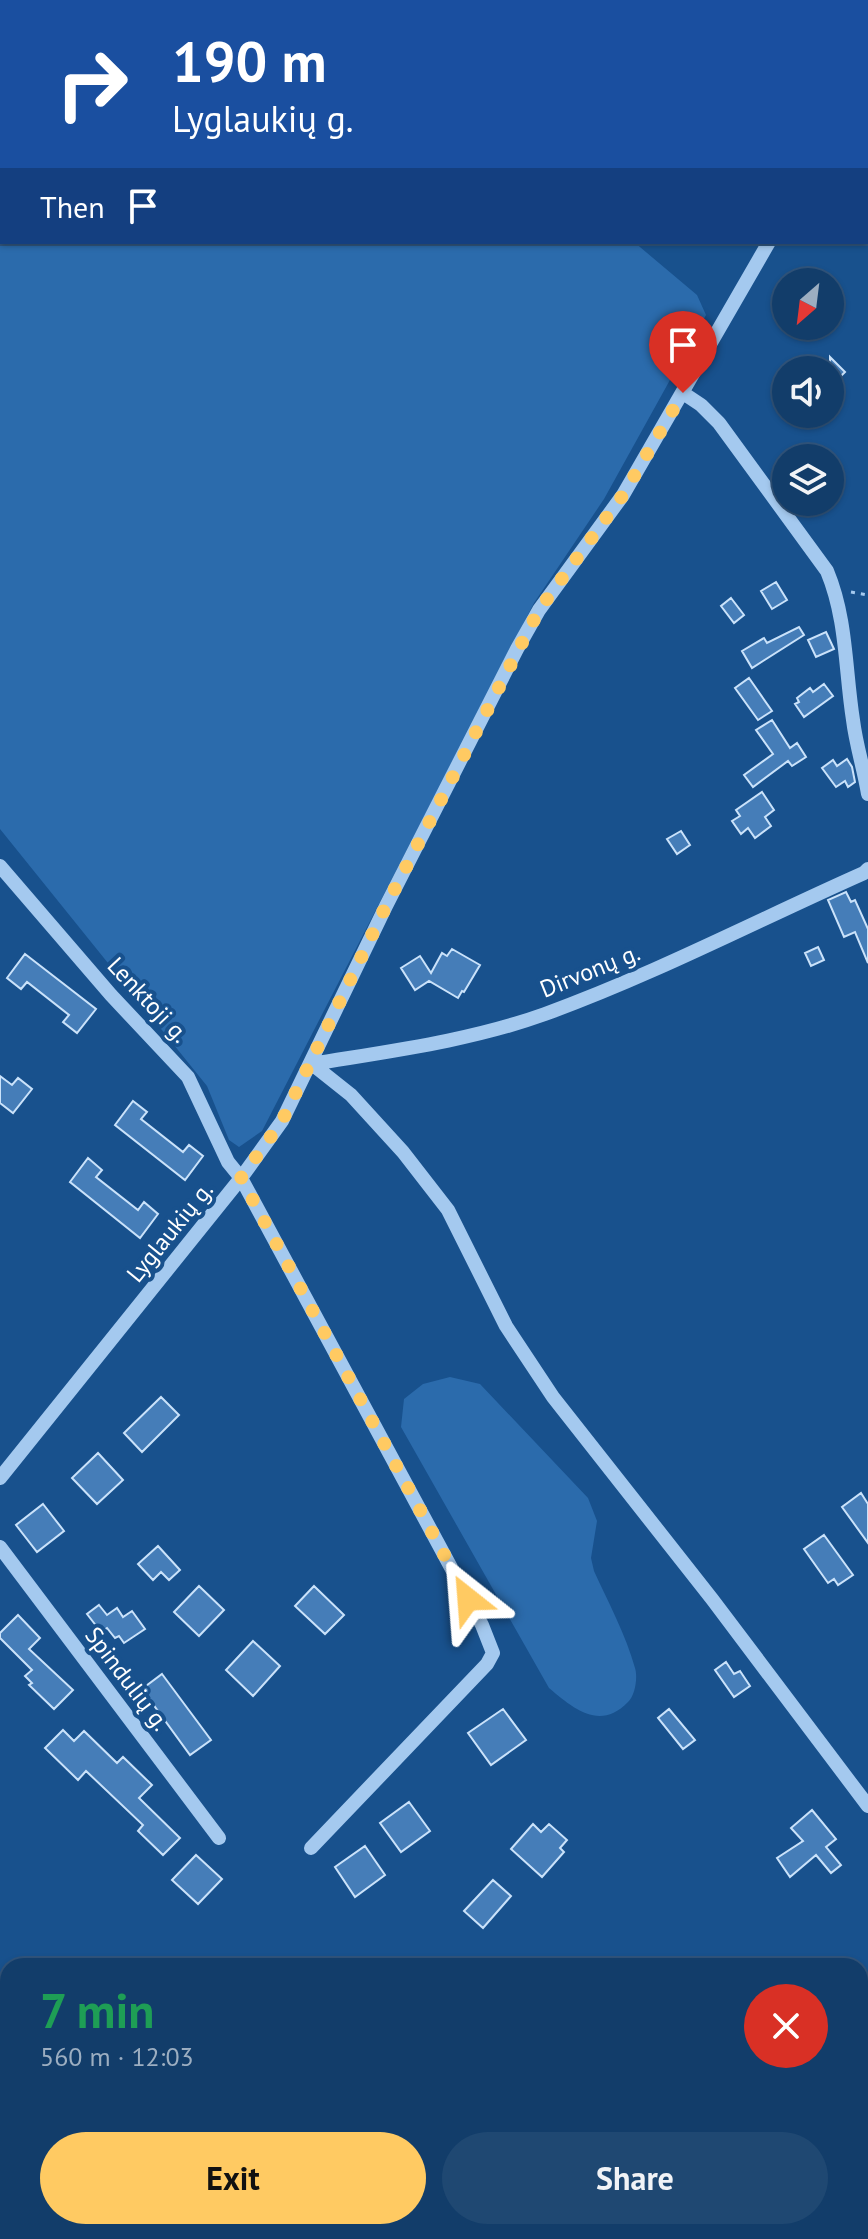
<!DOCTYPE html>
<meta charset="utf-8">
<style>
:root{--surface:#123d6a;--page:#1f4872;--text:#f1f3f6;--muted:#9caec1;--line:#31567e;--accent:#ffca62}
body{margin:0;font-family:"PT Sans",sans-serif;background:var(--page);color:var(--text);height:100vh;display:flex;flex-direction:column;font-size:30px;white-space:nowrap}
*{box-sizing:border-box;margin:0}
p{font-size:26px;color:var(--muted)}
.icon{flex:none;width:44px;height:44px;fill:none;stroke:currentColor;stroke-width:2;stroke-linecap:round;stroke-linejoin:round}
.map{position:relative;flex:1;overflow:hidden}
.sheet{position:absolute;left:0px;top:1958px;width:868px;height:282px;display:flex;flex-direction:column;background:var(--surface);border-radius:24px 24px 0 0;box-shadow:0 2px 6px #0004,0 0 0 2px var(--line)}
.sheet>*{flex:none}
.banner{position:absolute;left:0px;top:0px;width:868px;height:244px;box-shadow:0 2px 6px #0004,0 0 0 2px var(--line);background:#1a4fa0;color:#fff;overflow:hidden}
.needle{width:52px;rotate:208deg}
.buttons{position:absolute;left:772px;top:268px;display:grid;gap:16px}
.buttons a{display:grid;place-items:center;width:72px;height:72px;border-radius:50%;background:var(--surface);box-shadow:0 2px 6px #0004,0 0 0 2px var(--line);font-size:40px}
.pin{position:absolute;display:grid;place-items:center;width:68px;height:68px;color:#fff;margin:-82px -34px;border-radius:50% 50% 50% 0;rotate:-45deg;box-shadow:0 0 8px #0007}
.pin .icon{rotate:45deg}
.me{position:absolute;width:88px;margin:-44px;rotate:332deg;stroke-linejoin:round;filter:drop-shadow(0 0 6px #0008)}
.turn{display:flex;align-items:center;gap:28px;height:168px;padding:0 40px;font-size:36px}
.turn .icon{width:104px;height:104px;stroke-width:2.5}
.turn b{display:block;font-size:56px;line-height:68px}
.then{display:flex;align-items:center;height:76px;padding:0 40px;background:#0003;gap:16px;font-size:30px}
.round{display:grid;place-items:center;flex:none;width:84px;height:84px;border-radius:42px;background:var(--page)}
.head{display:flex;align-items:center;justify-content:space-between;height:136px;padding:0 40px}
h1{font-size:48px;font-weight:600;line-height:60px;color:#1e9e55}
.button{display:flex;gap:16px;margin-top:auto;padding:16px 40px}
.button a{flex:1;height:92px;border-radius:48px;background:var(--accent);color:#111;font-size:32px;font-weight:600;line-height:92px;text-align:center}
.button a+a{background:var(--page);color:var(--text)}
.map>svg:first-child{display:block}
</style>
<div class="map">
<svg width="868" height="2239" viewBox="0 0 868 2239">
<rect width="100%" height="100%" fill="#18518d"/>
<path fill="#2b6bac" d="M 0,0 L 812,0 L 2,2 L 2,242 L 634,242 L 697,295 L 706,315 L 604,499 L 534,603 L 262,1131 L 239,1147 L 229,1140 L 207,1086 L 0,829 Z
M 450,1377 L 480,1384 L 588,1498 L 597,1521 L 591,1558 L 594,1571 C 608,1602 626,1635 635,1668 C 638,1677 635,1696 628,1702 C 600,1731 574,1709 549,1688 L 401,1427 L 404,1399 L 423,1384 Z"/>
<path fill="#457db8" stroke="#cae2fa" stroke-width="2" d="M 830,357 L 845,372 L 830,387 Z
M 776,582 L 787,600 L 772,609 L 761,591 Z
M 731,598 L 744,615 L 734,623 L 721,606 Z
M 799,627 L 804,635 L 752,668 L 742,651 L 764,638 L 767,643 Z
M 826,632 L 834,649 L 816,657 L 808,640 Z
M 749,678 L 772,711 L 758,720 L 735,688 Z
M 824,684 L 833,696 L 804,717 L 795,704 L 799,702 L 797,698 L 810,688 L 813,692 Z
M 772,720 L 790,748 L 797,743 L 806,757 L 792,766 L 788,761 L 753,787 L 744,775 L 773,754 L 756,730 Z
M 847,759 L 852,767 L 855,782 L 848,787 L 845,781 L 836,787 L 822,768 L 833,760 L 837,766 Z
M 762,792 L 774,810 L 765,817 L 771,826 L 755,838 L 748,828 L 741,834 L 732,821 L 740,816 L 736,810 Z
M 681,831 L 690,845 L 677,854 L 667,839 Z
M 846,892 L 851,902 L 855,900 L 868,929 L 868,963 L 855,932 L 844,937 L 828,900 Z
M 818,947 L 824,960 L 811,966 L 805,953 Z
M 452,949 L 480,965 L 464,992 L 462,991 L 458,998 L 429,981 L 415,990 L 401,968 L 420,956 L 431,973 L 442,953 L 447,956 Z
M 25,954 L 96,1009 L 77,1033 L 63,1022 L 69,1015 L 27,982 L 21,989 L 7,978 Z
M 0,1076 L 12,1085 L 18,1078 L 32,1089 L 13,1113 L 0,1103 Z
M 133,1101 L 147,1112 L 141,1119 L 183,1152 L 189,1145 L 203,1156 L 185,1180 L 115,1125 Z
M 88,1158 L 102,1170 L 96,1177 L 138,1210 L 144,1202 L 158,1214 L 140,1238 L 70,1182 Z
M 161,1397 L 179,1415 L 142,1452 L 124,1433 Z
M 98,1453 L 123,1480 L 97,1504 L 72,1478 Z
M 861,1493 L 868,1504 L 868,1543 L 842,1507 Z
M 43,1504 L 64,1531 L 37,1552 L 16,1525 Z
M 824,1535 L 853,1575 L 838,1585 L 834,1579 L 828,1583 L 804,1549 Z
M 158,1546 L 180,1570 L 169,1580 L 161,1572 L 153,1580 L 138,1564 Z
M 199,1586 L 224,1610 L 199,1636 L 174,1612 Z
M 314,1586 L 344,1615 L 325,1634 L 295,1606 Z
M 99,1605 L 107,1615 L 117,1608 L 123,1617 L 132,1611 L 145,1629 L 124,1643 L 119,1636 L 115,1638 L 107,1628 L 101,1632 L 87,1614 Z
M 18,1615 L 40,1638 L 29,1649 L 73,1690 L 54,1709 L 29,1685 L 32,1683 L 25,1676 L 32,1670 L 0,1638 L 0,1633 Z
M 253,1641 L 280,1666 L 253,1696 L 226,1670 Z
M 726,1662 L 734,1674 L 740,1671 L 750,1686 L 734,1697 L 715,1670 Z
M 162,1674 L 211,1740 L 190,1755 L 142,1689 Z
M 503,1709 L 526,1740 L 491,1765 L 468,1733 Z
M 669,1709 L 695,1740 L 683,1749 L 658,1718 Z
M 63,1730 L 74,1741 L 84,1731 L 117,1763 L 123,1757 L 152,1785 L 139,1798 L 180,1838 L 163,1855 L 138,1831 L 143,1825 L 86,1771 L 78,1780 L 45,1748 Z
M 409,1802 L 430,1831 L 401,1852 L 380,1823 Z
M 812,1810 L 836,1839 L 826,1847 L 841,1865 L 831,1873 L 816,1855 L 790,1877 L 777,1858 L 803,1841 L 791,1828 Z
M 533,1824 L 541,1832 L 549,1824 L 567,1840 L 560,1848 L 564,1852 L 542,1877 L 511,1849 Z
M 365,1846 L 385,1875 L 355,1897 L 335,1867 Z
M 196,1855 L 222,1879 L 198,1904 L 172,1880 Z
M 493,1880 L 511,1896 L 483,1928 L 464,1911 Z"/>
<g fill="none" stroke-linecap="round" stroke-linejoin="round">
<path stroke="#a4c9ef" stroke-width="3" stroke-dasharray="4 6" stroke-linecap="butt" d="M 851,592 L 868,595"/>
<path stroke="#a4c9ef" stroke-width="14" d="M 866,113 L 868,111
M 683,393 L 701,405 L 719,423 L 827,571 C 847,619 845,669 853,720 C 856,745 864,769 868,794
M 0,866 L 111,995 L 188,1077 L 228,1162 L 241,1178 L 482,1625 L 493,1653 L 487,1664 L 311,1848
M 312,1064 L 351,1095 L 403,1152 L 448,1210 L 506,1326 L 553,1397 L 712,1599 L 868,1806
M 312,1064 C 390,1051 470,1041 545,1014 C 655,974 758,920 864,873 L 868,869
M 0,1478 L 241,1178 L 282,1121 L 386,906 L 517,649 L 539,610 L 623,495 L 769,242
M 0,1547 L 219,1838
M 860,2050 L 868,2047
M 575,2239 L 580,2232"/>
</g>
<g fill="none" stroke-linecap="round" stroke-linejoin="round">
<path stroke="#ffca62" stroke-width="14" stroke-dasharray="0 25.2" d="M 468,1599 L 241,1178 L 282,1121 L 386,906 L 539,610 L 623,495 L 683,393"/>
</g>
<g text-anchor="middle" stroke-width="8" stroke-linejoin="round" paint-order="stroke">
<g font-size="24" fill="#fff" stroke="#18518d">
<text transform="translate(590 971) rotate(-22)" y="8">Dirvonų g.</text>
<text transform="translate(148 1000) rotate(47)" y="8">Lenktoji g.</text>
<text transform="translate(170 1232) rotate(-51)" y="8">Lyglaukių g.</text>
<text transform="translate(127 1679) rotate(53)" y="8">Spindulių g.</text>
</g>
</g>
</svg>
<div class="buttons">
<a><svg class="needle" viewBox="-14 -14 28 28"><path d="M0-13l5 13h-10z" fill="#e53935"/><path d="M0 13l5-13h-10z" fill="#9caec1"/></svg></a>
<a><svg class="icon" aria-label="sound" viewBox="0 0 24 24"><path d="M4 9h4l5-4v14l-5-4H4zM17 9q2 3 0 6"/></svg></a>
<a><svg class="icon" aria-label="layers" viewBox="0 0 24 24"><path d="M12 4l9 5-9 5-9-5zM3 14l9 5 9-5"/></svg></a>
</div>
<div class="pin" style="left:683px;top:393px;background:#d93025"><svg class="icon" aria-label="arrive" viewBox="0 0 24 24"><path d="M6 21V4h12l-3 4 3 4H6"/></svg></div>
<svg class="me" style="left:468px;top:1599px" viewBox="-20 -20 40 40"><path d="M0-17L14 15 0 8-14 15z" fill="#ffca62" stroke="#fff" stroke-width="4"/></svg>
<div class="banner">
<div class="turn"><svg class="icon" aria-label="right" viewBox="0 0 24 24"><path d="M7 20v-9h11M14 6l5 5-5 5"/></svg><div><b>190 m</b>Lyglaukių g.</div></div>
<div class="then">Then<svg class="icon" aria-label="arrive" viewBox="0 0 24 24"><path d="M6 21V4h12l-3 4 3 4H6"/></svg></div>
</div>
<section class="sheet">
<div class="head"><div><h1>7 min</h1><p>560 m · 12:03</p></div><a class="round" style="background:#d93025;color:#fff"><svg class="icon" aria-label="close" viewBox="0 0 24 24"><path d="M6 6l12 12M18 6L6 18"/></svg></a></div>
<div class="button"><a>Exit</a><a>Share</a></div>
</section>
</div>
